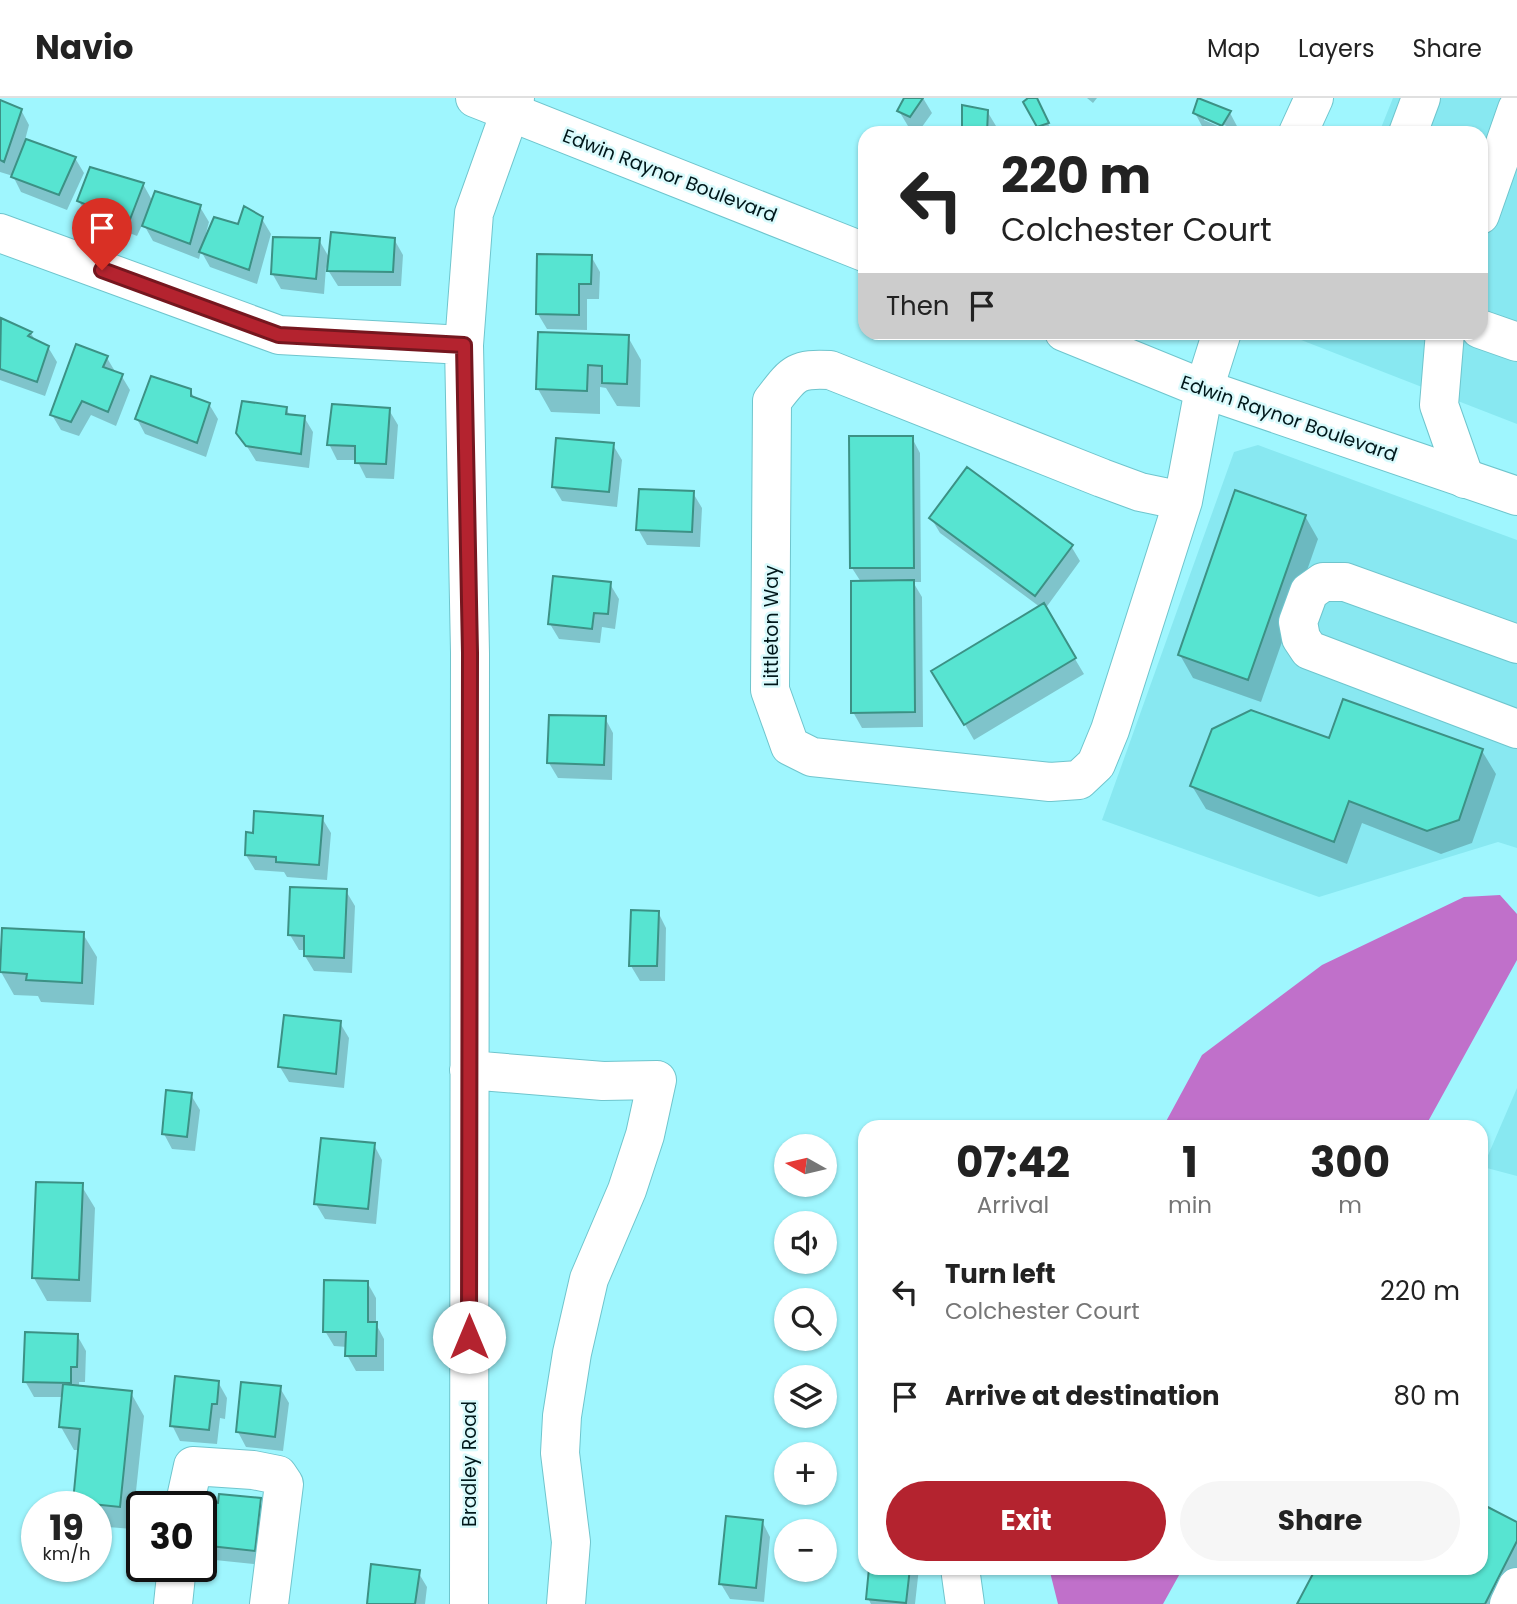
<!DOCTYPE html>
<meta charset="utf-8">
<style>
:root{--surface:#fff;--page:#f6f6f6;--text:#222;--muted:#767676;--line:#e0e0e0;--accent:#b4232f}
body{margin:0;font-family:Poppins,sans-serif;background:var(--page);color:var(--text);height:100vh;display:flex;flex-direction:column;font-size:26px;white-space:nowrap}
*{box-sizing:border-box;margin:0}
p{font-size:23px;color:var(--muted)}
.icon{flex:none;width:38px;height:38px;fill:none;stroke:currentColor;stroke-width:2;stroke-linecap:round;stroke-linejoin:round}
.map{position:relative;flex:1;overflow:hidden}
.drawer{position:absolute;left:858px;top:1022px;width:630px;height:455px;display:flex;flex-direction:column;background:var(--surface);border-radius:21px;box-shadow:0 2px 5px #0004}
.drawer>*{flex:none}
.guide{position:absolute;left:858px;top:28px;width:630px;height:214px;border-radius:21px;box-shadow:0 2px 5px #0004;background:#fff;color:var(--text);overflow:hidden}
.needle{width:46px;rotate:278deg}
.fabs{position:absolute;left:774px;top:1036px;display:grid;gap:14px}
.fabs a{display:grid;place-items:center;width:63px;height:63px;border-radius:50%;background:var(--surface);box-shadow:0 2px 5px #0004;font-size:35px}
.speed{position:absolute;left:21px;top:1393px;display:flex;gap:14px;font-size:35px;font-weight:700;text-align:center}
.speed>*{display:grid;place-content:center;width:91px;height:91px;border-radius:50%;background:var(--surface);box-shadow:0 2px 5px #0004;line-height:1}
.speed small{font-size:18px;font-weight:400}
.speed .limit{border:4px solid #111;border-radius:10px;background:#fff;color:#111}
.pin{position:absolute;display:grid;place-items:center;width:60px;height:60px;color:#fff;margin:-72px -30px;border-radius:50% 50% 50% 0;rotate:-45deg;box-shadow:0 0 7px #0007}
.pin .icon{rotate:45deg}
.me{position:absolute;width:77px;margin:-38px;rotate:0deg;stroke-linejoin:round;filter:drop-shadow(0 0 5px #0008)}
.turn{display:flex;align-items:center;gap:24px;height:147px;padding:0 28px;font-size:32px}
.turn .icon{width:91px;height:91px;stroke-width:2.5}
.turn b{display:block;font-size:49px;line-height:60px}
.then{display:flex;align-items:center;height:66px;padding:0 28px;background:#0003;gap:14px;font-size:26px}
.eta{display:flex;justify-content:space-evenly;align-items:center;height:119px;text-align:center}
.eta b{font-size:42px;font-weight:700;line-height:49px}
.cta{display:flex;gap:14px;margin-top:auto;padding:14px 28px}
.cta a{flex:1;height:80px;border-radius:42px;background:var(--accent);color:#fff;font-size:28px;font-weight:700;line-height:80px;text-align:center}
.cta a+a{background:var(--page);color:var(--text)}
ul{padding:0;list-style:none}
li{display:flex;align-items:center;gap:21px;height:105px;padding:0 28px}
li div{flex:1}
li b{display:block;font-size:26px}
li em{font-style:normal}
header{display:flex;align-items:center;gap:42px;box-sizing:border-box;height:98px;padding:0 35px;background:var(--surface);border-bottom:2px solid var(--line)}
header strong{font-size:33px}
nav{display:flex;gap:38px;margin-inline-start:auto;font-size:24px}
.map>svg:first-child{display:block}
</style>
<header>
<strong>Navio</strong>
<nav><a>Map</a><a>Layers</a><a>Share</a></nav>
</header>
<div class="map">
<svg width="1517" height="1506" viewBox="0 0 1517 1506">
<rect width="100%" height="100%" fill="#9ff6fe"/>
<path fill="#88e8f1" d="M 1393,0 L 1517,0 L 1517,326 L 1296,240 L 1298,234 L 1480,234 L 1480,35 L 1379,35 Z
M 1258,347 L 1517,442 L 1517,750 L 1498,744 L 1319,799 L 1102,722 L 1234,354 Z
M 1517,990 L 1517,1078 L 1483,1069 Z"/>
<path fill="#c070ca" d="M 1500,797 L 1517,816 L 1517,862 L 1425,1029 L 1163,1029 L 1202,957 L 1322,867 L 1464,799 Z
M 1049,1470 L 1183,1470 L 1163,1506 L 1058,1506 Z"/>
<path fill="#0003" fill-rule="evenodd" d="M 906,0 L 923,0 L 932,15 L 919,33 L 908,28 L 899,13 Z
M 1031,0 L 1035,0 L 1053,35 L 1042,35 L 1025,5 Z
M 1087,0 L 1097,0 L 1093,5 Z
M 0,4 L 21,12 L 29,27 L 25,42 L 75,60 L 84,75 L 67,112 L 21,94 L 13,78 L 0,74 Z
M 987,13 L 996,28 L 995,35 L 964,35 Z
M 1195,15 L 1230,15 L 1238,30 L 1235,35 L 1215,35 L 1203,30 ZM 1204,18 L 1231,30 L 1229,33 L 1204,22 Z
M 143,86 L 153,104 L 200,109 L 209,124 L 205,139 L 207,140 L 262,121 L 271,136 L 257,186 L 210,169 L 201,153 L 199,161 L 153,143 L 143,125 L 137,138 L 87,118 L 79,103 Z
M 394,141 L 403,157 L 401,188 L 338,188 L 326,169 L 324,196 L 281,191 L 272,175 L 319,142 L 330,161 Z
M 591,158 L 600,174 L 599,201 L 587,201 L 587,232 L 547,231 L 538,216 Z
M 2,223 L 31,235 L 36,244 L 48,249 L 57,264 L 45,298 L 0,282 L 0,228 Z
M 628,239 L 641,262 L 640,309 L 617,308 L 606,290 L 600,289 L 600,316 L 551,314 L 538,291 Z
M 107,260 L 116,275 L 121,277 L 130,292 L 116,328 L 91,317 L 79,338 L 61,332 L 52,317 Z
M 190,292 L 195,301 L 209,306 L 218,321 L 206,359 L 145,336 L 137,321 Z
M 286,310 L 290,318 L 304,319 L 313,334 L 309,370 L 256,363 L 238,334 Z
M 389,312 L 398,327 L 394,381 L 366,380 L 357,362 L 337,362 L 329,346 Z
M 912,340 L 920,355 L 921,484 L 913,484 L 922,499 L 923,629 L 862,630 L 853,614 L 861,484 L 852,470 Z
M 613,347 L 622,362 L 617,409 L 562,403 L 553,388 Z
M 693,395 L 702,410 L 700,449 L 647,447 L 638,431 Z
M 1305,418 L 1318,441 L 1261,604 L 1193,580 L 1180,557 Z
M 931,420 L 1071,448 L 1080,463 L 1045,511 L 1084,576 L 974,642 L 934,573 L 1040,509 L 940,435 Z
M 610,486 L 619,501 L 615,531 L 602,529 L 600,545 L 559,541 L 550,526 Z
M 605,620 L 613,635 L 612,682 L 558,680 L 549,665 Z
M 1330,642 L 1482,653 L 1496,676 L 1472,745 L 1441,756 L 1362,725 L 1347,766 L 1206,711 L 1192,688 Z
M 322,720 L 331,735 L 327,782 L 287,779 L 284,774 L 255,772 L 246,757 L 254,737 Z
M 346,793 L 355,808 L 352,875 L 314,873 L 305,858 L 306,852 L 299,852 L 290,837 Z
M 658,814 L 666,830 L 665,883 L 640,883 L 631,868 Z
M 83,836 L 97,859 L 94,907 L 41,904 L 38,898 L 14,897 L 1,874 Z
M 340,925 L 349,940 L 344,990 L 289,984 L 280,969 Z
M 191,997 L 200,1012 L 195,1053 L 172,1051 L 164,1036 Z
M 374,1047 L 382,1062 L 376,1126 L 325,1121 L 316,1106 Z
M 81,1087 L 95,1110 L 91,1204 L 47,1203 L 34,1180 Z
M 367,1184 L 376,1200 L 376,1226 L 384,1241 L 384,1273 L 356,1273 L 347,1257 L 347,1249 L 334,1248 L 325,1233 Z
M 77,1237 L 86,1253 L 85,1284 L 79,1284 L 79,1290 L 131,1295 L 144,1318 L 132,1431 L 96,1428 L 96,1409 L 78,1409 L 75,1404 L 80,1352 L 74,1352 L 61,1329 L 64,1299 L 34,1299 L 25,1283 Z
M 218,1284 L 227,1300 L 225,1321 L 220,1320 L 217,1346 L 180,1343 L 172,1327 Z
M 280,1290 L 289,1305 L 283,1353 L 246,1349 L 238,1334 Z
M 259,1402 L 268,1417 L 263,1467 L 205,1461 L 201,1454 L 201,1409 Z
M 762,1423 L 770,1439 L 764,1504 L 730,1501 L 721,1486 Z
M 1517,1426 L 1517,1506 L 1299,1506 L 1318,1470 L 1480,1470 Z
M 871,1470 L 919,1470 L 915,1506 L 871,1506 L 868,1500 Z
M 418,1474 L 427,1489 L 425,1506 L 368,1506 Z"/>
<path fill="#57e4d1" stroke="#3c9185" stroke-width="2" d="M 904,0 L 923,0 L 910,19 L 897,13 Z
M 1028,0 L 1037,0 L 1049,25 L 1037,29 L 1023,4 Z
M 1198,0 L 1231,13 L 1222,28 L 1193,15 Z
M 0,2 L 22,11 L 4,64 L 0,62 Z
M 962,7 L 988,12 L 987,35 L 962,34 Z
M 26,41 L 76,59 L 59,97 L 11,79 Z
M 90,69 L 144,85 L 129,124 L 77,103 Z
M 155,93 L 201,107 L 190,146 L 142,128 Z
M 244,108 L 263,119 L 249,172 L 199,154 L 214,119 L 238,126 Z
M 331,134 L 395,140 L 393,174 L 327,173 Z
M 273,139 L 320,140 L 316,181 L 271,176 Z
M 537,156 L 592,157 L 591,186 L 579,186 L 579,217 L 536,216 Z
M 1,220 L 32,234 L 28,238 L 49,248 L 37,284 L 0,271 Z
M 538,234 L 629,237 L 627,286 L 602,285 L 602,268 L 588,267 L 587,293 L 536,291 Z
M 76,246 L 108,258 L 103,269 L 123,276 L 108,314 L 82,303 L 71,324 L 50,317 Z
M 151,278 L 191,291 L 191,298 L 210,305 L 197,345 L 135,321 Z
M 242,303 L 287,309 L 286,316 L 305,318 L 301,356 L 246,348 L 236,335 Z
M 332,306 L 390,310 L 386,366 L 355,365 L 355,348 L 327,347 Z
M 849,338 L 913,338 L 914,470 L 850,470 Z
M 556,340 L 614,345 L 609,394 L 552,389 Z
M 967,369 L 1073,447 L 1035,498 L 929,420 Z
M 639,391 L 694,393 L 692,434 L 636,432 Z
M 1235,392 L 1306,417 L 1248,582 L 1178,557 Z
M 553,478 L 611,484 L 608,516 L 594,515 L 592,531 L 548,526 Z
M 914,482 L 915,614 L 851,615 L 851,483 Z
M 1044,505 L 1076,560 L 964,627 L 931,573 Z
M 1343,601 L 1483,651 L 1459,722 L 1427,733 L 1349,703 L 1334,744 L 1190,688 L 1212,631 L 1251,612 L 1329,640 Z
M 549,617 L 606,618 L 604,667 L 547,665 Z
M 254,713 L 323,718 L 319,767 L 276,764 L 276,759 L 245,757 L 246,734 L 253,735 Z
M 290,789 L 347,791 L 344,860 L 304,858 L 304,838 L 288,837 Z
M 631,812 L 659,813 L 657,868 L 629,868 Z
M 2,830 L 84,834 L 82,885 L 26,882 L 27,876 L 0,874 Z
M 284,917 L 341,923 L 336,976 L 278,969 Z
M 166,992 L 192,995 L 187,1039 L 162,1036 Z
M 321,1040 L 375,1045 L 368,1111 L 314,1106 Z
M 36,1084 L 83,1085 L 79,1182 L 32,1180 Z
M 324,1182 L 368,1183 L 368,1224 L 377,1224 L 376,1258 L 345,1258 L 346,1234 L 323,1234 Z
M 25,1234 L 78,1236 L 77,1269 L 71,1269 L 71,1285 L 23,1284 Z
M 175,1278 L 219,1283 L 217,1306 L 212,1306 L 209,1332 L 170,1328 Z
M 241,1284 L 281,1288 L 275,1339 L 236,1334 Z
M 63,1286 L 132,1293 L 120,1409 L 73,1404 L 80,1331 L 59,1329 Z
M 219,1396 L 261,1400 L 255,1453 L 201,1447 L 199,1403 L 218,1405 Z
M 1480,1405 L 1517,1424 L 1517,1443 L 1485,1506 L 1297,1506 L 1316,1470 L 1480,1470 Z
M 726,1418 L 763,1422 L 756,1490 L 719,1486 Z
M 371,1466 L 420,1472 L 415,1506 L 367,1506 Z
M 869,1470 L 910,1470 L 906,1505 L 866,1501 Z"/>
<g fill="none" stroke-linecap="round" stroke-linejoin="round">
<g stroke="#6fc5cd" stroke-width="40">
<path id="minor" d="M 1298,35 L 1314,0
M 1408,35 L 1421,0
M 1480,117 L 1517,11
M 0,135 L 279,237 L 464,247
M 1480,231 L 1517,244
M 1445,234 L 1439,307 L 1465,381
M 1183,403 L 1140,394 L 1102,380 L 830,272 C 795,270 793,276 772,303 L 770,592 L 790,648 L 812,659 L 1050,684 L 1079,682 L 1096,666 L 1110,632 L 1183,403 L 1204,291 L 1222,234
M 1517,546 L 1345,484 L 1323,484 L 1309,494 L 1298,524 L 1301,540 L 1309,552 L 1517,631
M 469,972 L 603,983 L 657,982 L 645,1037 L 627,1092 L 589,1181 L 572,1255 L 562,1318 L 560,1355 L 571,1444 L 566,1506
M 184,1409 L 193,1368 L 253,1372 L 278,1377 L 284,1386 L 269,1506
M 960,1470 L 965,1506
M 173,1506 L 177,1468
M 469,1506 L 470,555 L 464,247 L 474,115 L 515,0
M 1509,1506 L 1517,1489"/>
</g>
<g stroke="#6fc5cd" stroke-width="40">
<path id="major" d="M 475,0 L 864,154
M 1064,234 L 1204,291 L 1517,398"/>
</g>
<use href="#minor" stroke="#fff" stroke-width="38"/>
<use href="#major" stroke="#fff" stroke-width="38"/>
</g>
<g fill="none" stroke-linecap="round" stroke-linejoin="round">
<g stroke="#75171f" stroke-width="18">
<path id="route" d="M 102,172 L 279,237 L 464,247 L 470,555 L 469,1239"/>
</g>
<use href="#route" stroke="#b4232f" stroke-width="12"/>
</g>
<g text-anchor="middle" stroke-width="5" stroke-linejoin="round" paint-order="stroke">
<g font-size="19" fill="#00171a" stroke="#d9fafc">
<text transform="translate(670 77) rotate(21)" y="7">Edwin Raynor Boulevard</text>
<text transform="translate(1289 320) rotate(19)" y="7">Edwin Raynor Boulevard</text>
<text transform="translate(771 528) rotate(-90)" y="7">Littleton Way</text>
<text transform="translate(469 1366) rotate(-90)" y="7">Bradley Road</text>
</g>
</g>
</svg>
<div class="fabs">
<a><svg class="needle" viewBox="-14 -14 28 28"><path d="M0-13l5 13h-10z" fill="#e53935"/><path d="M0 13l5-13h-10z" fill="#767676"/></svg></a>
<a><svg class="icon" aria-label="sound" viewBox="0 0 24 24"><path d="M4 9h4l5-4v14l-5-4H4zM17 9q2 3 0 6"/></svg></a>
<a><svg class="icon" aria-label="search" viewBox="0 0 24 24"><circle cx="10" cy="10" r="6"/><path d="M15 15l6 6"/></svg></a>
<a><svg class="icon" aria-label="layers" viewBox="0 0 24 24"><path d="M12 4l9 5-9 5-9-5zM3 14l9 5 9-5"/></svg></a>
<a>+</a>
<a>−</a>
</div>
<div class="speed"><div>19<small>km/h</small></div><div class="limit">30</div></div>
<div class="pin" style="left:102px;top:172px;background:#d93025"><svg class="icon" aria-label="arrive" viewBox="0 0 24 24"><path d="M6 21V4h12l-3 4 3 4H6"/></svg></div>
<svg class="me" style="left:469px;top:1239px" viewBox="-20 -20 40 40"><circle r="19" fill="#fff"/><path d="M0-13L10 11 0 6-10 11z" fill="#b4232f"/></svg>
<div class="guide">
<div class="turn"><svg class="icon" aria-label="left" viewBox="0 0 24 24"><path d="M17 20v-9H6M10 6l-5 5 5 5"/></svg><div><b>220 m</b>Colchester Court</div></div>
<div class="then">Then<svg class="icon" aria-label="arrive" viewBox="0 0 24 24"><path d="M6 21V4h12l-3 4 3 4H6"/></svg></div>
</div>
<section class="drawer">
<div class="eta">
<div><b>07:42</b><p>Arrival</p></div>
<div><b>1</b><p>min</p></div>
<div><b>300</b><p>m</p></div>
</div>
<ul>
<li><svg class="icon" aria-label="left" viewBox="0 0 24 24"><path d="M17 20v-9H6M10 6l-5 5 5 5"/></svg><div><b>Turn left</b><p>Colchester Court</p></div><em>220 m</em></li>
<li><svg class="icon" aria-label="arrive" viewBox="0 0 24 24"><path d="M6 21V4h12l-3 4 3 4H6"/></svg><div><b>Arrive at destination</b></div><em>80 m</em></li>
</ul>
<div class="cta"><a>Exit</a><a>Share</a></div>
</section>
</div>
